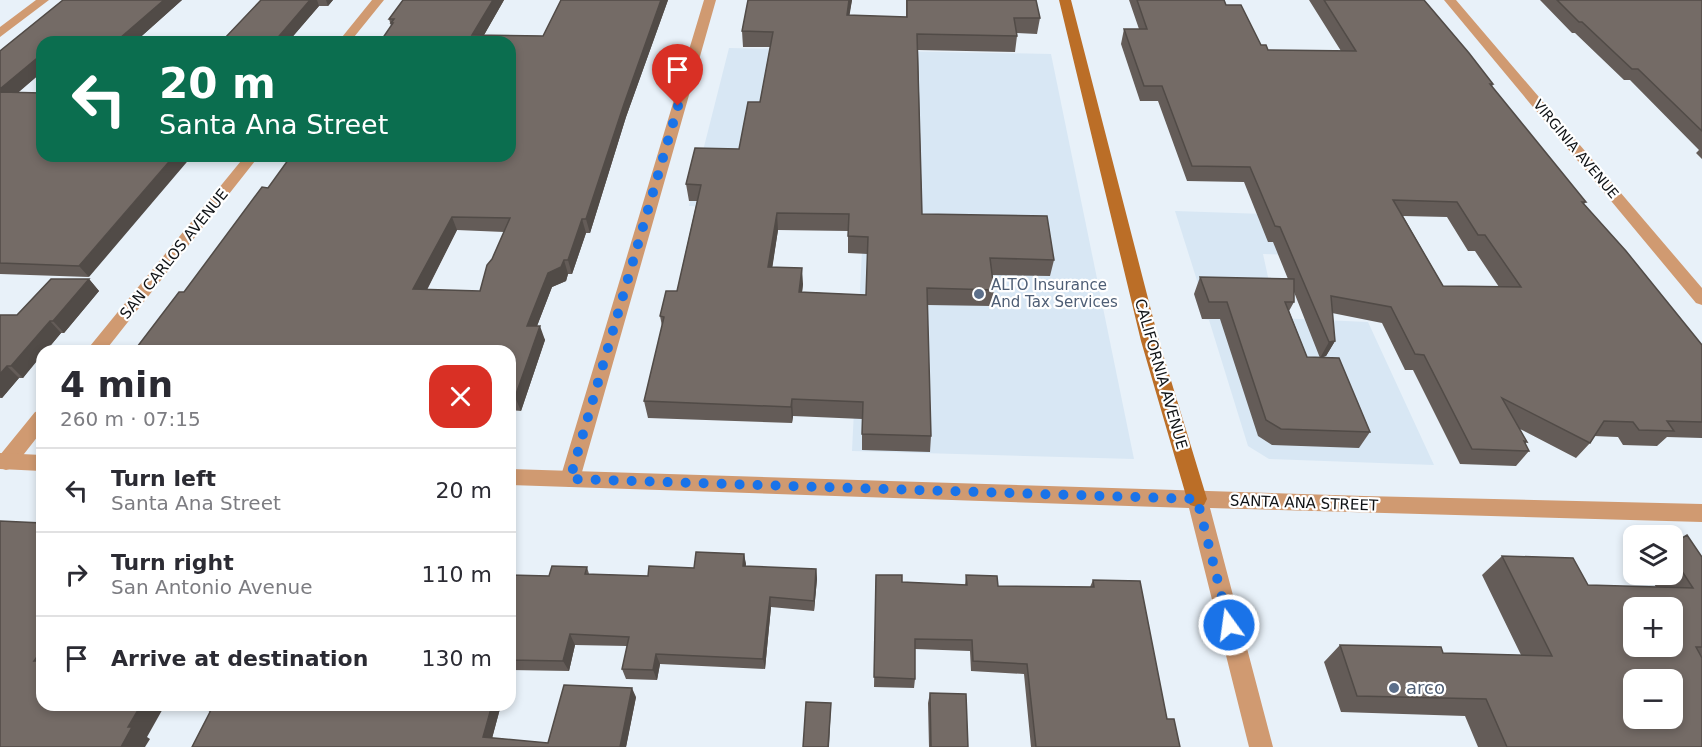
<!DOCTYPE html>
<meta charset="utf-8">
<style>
:root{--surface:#fff;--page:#f7f7f7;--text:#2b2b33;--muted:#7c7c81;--line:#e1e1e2}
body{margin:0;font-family:"DejaVu Sans",sans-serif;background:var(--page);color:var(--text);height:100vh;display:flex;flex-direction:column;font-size:22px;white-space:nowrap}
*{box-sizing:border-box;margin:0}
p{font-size:20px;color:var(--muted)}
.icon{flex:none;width:33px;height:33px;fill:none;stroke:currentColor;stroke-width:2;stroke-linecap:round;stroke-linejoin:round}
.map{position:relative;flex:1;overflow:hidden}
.drawer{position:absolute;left:36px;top:345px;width:480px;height:366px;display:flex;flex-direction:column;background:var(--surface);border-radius:18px;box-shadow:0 3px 9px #0003}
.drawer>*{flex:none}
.guide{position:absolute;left:36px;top:36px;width:480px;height:126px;border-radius:18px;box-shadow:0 3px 9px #0003;background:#0b6e4f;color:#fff;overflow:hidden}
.tools{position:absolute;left:1623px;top:525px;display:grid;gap:12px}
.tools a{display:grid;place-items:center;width:60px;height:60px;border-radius:12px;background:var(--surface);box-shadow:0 3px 9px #0003;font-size:30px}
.pin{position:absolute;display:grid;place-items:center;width:51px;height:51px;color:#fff;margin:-62px -26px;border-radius:50% 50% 50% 0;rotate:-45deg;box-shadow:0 0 6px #0007}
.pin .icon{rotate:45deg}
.me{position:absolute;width:66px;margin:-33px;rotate:346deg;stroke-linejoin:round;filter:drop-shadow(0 0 4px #0008)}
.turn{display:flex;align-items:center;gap:21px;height:126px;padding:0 24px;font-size:27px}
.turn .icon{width:78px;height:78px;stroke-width:2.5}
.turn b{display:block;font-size:42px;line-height:51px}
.round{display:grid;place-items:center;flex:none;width:63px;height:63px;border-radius:18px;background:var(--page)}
.headline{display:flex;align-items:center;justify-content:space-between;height:102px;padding:0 24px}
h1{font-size:36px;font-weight:800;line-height:45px}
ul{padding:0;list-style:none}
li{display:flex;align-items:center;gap:18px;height:84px;padding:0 24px;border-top:2px solid var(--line)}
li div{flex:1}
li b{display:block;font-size:22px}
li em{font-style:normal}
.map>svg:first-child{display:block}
</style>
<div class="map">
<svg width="1702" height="747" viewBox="0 0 1702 747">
<rect width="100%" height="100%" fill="#e8f1f9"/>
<path fill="#d8e7f4" d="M 729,48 L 1051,54 L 1134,459 L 852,451 L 864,210 L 689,206 Z
M 1175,211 L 1388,218 L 1408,258 L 1263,254 L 1277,318 L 1368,322 L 1434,465 L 1269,459 L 1248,446 L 1209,320 L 1202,319 L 1194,294 L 1201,293 Z"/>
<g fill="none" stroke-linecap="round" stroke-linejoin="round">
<path fill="#d09a71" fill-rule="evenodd" d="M 36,0 L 49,0 L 0,37 L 0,27 Z
M 372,0 L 384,0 L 350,42 L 338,42 Z
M 704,0 L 716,0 L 580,479 L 577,485 L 570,487 L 563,485 L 560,479 Z
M 1444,0 L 1456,0 L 1702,288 L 1702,305 L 1696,303 Z
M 245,156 L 259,156 L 105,351 L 86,351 Z
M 42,410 L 42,431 L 13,468 L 6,470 L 0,468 L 0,455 L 35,412 Z"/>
<path fill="#d09a71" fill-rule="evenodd" d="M 0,453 L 42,455 L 42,471 L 0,469 Z
M 510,469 L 1364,496 L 1702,504 L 1702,522 L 1210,508 L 1273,747 L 1249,747 L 1189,508 L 510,485 Z"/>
<path fill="#bb6e27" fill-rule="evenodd" d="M 1059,0 L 1071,0 L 1159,341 L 1207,499 L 1204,505 L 1197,507 L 1190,505 L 1187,499 L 1141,341 Z"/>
</g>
<path fill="#645c58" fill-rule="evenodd" d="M 63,0 L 182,0 L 135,42 L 42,42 L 42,72 L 17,93 L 89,277 L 0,274 L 0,51 Z
M 261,0 L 333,0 L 328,6 L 319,6 L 288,42 L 145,42 L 223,40 Z
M 403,0 L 504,0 L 484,35 L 543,36 L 561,0 L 668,0 L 626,117 L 590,233 L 586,233 L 572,274 L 568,274 L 566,281 L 552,287 L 537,326 L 545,340 L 521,411 L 510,410 L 510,351 L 184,292 L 268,188 L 510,156 L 391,26 L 389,19 ZM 457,230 L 504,232 L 480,291 L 427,290 Z
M 748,0 L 852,0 L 849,15 L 906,17 L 906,0 L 1036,0 L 1040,18 L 1037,34 L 1017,33 L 1017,36 L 1015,52 L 918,50 L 922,214 L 1054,260 L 1050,276 L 992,275 L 994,290 L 991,306 L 927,305 L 931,436 L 930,452 L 862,450 L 862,419 L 793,416 L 792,423 L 648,418 L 644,401 L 662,326 L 660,316 L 677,291 L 697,201 L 689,201 L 686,184 L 739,149 L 760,102 L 770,47 L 743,47 L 742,31 ZM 778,230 L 848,231 L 848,253 L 868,254 L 866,295 L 802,292 L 803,284 L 772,267 Z
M 1129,0 L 1224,0 L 1226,5 L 1261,45 L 1268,50 L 1341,51 L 1309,0 L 1424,0 L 1493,84 L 1492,87 L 1586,202 L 1584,204 L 1702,345 L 1702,438 L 1667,437 L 1657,446 L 1623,445 L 1618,437 L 1594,436 L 1590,443 L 1576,458 L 1520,429 L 1527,442 L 1525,444 L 1529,451 L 1516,466 L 1460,464 L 1413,370 L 1405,370 L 1382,323 L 1332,313 L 1335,341 L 1326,356 L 1320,358 L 1294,292 L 1294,302 L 1289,311 L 1307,357 L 1370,432 L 1359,448 L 1272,445 L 1258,436 L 1220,319 L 1202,319 L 1194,294 L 1200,277 L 1288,279 L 1273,242 L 1268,242 L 1244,182 L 1187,181 L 1158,101 L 1140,101 L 1121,44 L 1124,29 L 1139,29 ZM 1403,216 L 1447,217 L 1468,251 L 1475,251 L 1499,287 L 1443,286 Z
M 1540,0 L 1702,0 L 1702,159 L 1696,153 L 1699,150 L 1630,80 L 1624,80 L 1575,33 L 1572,33 Z
M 89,279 L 99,291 L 64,333 L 61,333 L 46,351 L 42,351 L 23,378 L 19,378 L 2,398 L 0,398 L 0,315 L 17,315 Z
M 1672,544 L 1702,557 L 1702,747 L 1478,747 L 1465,716 L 1341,712 L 1324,662 L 1340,645 L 1443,653 L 1521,655 L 1482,575 L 1502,556 L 1588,585 L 1656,587 L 1648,574 L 1672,574 Z
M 744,554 L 746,566 L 816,569 L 817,579 L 814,611 L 771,607 L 765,669 L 660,664 L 657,680 L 626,679 L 622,669 L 627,646 L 575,645 L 569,671 L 511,670 L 510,673 L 510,575 L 549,576 L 587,567 L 589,574 L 648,576 L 694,568 Z
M 876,575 L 902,582 L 965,585 L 966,575 L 998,586 L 1090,587 L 1093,580 L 1167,719 L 1180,747 L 1031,747 L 1024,674 L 971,671 L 970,651 L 915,649 L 915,679 L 914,688 L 874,687 Z
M 930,693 L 968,747 L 929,747 L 928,703 Z
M 636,697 L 626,747 L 192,747 L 210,712 L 204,708 L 206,705 L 501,705 L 492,738 L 548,743 Z"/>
<path fill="#514b47" d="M 164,0 L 182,0 L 135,42 L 122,42 L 120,38 Z
M 310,0 L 317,0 L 319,6 L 288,42 L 274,42 Z
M 326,0 L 333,0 L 328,6 Z
M 493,0 L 504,0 L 480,42 L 472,35 Z
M 661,0 L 668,0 L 626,117 L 590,233 L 586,219 L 624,104 Z
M 849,0 L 852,0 L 847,31 L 847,15 Z
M 63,37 L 66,42 L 56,42 Z
M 42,54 L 42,72 L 5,104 L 0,98 L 0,89 Z
M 174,156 L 192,156 L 89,277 L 79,266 Z
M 777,213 L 778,230 L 770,283 L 768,267 Z
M 452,217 L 457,230 L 420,303 L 413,289 Z
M 582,219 L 586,233 L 572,274 L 568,260 Z
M 564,260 L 568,274 L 566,281 L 552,287 L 532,339 L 527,326 L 548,273 Z
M 802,268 L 803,284 L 800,309 L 799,292 Z
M 89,279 L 99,291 L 64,333 L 53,321 Z
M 50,321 L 61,333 L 46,351 L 42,351 L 42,355 L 23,378 L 11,366 Z
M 540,326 L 545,340 L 521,411 L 515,397 Z
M 1335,341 L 1326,356 L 1320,358 L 1329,342 Z
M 7,366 L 19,378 L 2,398 L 0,396 L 0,374 Z
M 792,399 L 793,416 L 792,423 L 791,407 Z
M 744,554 L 746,564 L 744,576 L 743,566 Z
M 816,569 L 817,579 L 814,611 L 814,601 Z
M 770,597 L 771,607 L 765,669 L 763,659 Z
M 570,634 L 575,645 L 569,671 L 563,661 Z
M 42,650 L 42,666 L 34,661 Z
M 656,654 L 660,664 L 657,680 L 653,670 Z
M 632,688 L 636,697 L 626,747 L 620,747 Z
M 831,703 L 829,747 L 828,747 Z
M 141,705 L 165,705 L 147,737 L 150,739 L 145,747 L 121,747 L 128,727 Z
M 492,705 L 501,705 L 490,746 L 483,737 Z"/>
<path fill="#746b66" stroke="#514b47" stroke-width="1.5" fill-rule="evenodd" d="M 63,0 L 164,0 L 120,38 L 63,37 L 56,42 L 42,42 L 42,54 L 0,89 L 0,51 Z
M 261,0 L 310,0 L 274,42 L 145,42 L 149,38 L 223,40 Z
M 403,0 L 493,0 L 472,35 L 543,36 L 561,0 L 661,0 L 624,104 L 586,219 L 582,219 L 568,260 L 564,260 L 561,267 L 548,273 L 527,326 L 540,326 L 515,397 L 510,397 L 510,351 L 134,351 L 179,292 L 184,292 L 262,187 L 268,188 L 291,156 L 510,156 L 510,42 L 380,42 L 393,23 L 391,23 L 394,19 L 389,19 ZM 452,217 L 510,218 L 492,259 L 487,265 L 480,291 L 413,289 Z
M 748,0 L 849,0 L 847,15 L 907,17 L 907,0 L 1036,0 L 1040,18 L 1014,18 L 1017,36 L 917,34 L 922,214 L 1047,216 L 1054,260 L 990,258 L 994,290 L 927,288 L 931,436 L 862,434 L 863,402 L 792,399 L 791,407 L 644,401 L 664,317 L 660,316 L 666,291 L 677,291 L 701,185 L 686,184 L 695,148 L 739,149 L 748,102 L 760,102 L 773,32 L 742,31 ZM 777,213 L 849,214 L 848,236 L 868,237 L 866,295 L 799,292 L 802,268 L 768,267 Z
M 1137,0 L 1224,0 L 1226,5 L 1241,5 L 1261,45 L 1266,45 L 1268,50 L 1356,51 L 1324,0 L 1424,0 L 1469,53 L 1493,84 L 1490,84 L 1586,202 L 1582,202 L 1626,251 L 1702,345 L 1702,422 L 1667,421 L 1674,431 L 1639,430 L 1633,422 L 1604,421 L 1590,443 L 1502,398 L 1527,442 L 1524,441 L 1529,451 L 1472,449 L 1424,355 L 1415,354 L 1391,307 L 1331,296 L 1335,341 L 1329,342 L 1280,227 L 1275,226 L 1250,167 L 1192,166 L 1162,86 L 1144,86 L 1124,29 L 1147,29 ZM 1393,200 L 1457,202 L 1478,235 L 1485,235 L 1521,287 L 1443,286 Z
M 1557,0 L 1702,0 L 1702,131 L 1638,69 L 1632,69 L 1582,22 L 1579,22 Z
M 0,92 L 42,93 L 42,156 L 174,156 L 79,266 L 0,263 Z
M 1200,277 L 1294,279 L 1294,302 L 1285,302 L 1307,357 L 1339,358 L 1370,432 L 1281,429 L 1266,420 L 1227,302 L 1209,302 Z
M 51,279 L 89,279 L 53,321 L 50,321 L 11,366 L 7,366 L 0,374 L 0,315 L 17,315 Z
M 0,521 L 42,523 L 42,650 L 34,661 L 42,661 L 42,705 L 141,705 L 128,727 L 132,727 L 121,747 L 0,747 Z
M 1687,535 L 1702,557 L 1702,647 L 1696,647 L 1702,658 L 1702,747 L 1507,747 L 1486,699 L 1357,696 L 1340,645 L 1441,647 L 1443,653 L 1552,656 L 1502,556 L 1573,558 L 1588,585 L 1693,588 L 1672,556 L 1672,544 ZM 1634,608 L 1672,608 L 1672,646 L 1634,646 ZM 1634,680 L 1672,680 L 1672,718 L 1634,718 Z
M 696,552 L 744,554 L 743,566 L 816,569 L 814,601 L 770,597 L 763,659 L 656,654 L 653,670 L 622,669 L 629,637 L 570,634 L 563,661 L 510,660 L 510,575 L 549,576 L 552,566 L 587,567 L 585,574 L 648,576 L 649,566 L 694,568 Z
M 876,575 L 902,575 L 902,582 L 967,585 L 966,575 L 997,576 L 998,586 L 1094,587 L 1093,580 L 1140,581 L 1167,719 L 1174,719 L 1180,747 L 1036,747 L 1027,664 L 973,661 L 972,640 L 915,639 L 915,679 L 874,677 Z
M 564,685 L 632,688 L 620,747 L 192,747 L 212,708 L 204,708 L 206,705 L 492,705 L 483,737 L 548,743 Z
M 930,693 L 966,694 L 968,747 L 931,747 Z
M 806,702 L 831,703 L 828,747 L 803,747 Z"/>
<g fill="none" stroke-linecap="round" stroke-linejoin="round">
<path stroke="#1a73e8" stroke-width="10" stroke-dasharray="0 18" d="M 678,106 L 570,479 L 1197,499 L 1229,625"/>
</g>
<g fill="#5c6f8a" stroke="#fff" stroke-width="2">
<circle cx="979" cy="294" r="6"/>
<circle cx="1394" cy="688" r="6"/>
</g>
<g text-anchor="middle" stroke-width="4.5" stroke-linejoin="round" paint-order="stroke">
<g font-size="14" fill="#101316" stroke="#fff">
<text transform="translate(1576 149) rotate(50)" y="5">VIRGINIA AVENUE</text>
</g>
<g font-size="15" fill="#101316" stroke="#fff">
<text transform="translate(174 254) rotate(-51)" y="5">SAN CARLOS AVENUE</text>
<text transform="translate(1161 374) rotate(74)" y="5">CALIFORNIA AVENUE</text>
<text transform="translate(1304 503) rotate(2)" y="5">SANTA ANA STREET</text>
</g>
<g font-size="15" fill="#4e5e75" stroke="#fff" text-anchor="start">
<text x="991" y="290">ALTO Insurance<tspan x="991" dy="17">And Tax Services</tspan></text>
</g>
<g font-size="18" fill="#4e5e75" stroke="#fff" text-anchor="start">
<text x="1406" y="694">arco</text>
</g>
</g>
</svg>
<div class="tools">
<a><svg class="icon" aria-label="layers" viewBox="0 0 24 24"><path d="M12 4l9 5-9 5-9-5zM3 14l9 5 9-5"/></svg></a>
<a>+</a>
<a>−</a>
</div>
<div class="pin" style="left:678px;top:106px;background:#d93025"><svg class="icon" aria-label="arrive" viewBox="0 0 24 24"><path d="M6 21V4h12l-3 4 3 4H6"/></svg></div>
<svg class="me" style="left:1229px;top:625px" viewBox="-20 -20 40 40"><circle r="17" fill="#1a73e8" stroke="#fff" stroke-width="3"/><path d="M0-11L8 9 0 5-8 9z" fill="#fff"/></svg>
<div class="guide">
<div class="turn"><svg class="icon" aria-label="left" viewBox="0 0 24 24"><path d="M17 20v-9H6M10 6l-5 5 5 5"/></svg><div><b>20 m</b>Santa Ana Street</div></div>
</div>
<section class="drawer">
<div class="headline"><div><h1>4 min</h1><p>260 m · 07:15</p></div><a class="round" style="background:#d93025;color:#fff"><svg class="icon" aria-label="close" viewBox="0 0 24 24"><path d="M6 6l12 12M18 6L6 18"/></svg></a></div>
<ul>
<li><svg class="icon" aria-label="left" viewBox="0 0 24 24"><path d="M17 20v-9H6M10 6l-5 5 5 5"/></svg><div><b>Turn left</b><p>Santa Ana Street</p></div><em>20 m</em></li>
<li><svg class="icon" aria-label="right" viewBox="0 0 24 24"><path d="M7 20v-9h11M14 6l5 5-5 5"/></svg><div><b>Turn right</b><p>San Antonio Avenue</p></div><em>110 m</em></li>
<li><svg class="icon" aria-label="arrive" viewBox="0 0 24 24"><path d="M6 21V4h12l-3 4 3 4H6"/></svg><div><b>Arrive at destination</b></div><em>130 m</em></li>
</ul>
</section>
</div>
